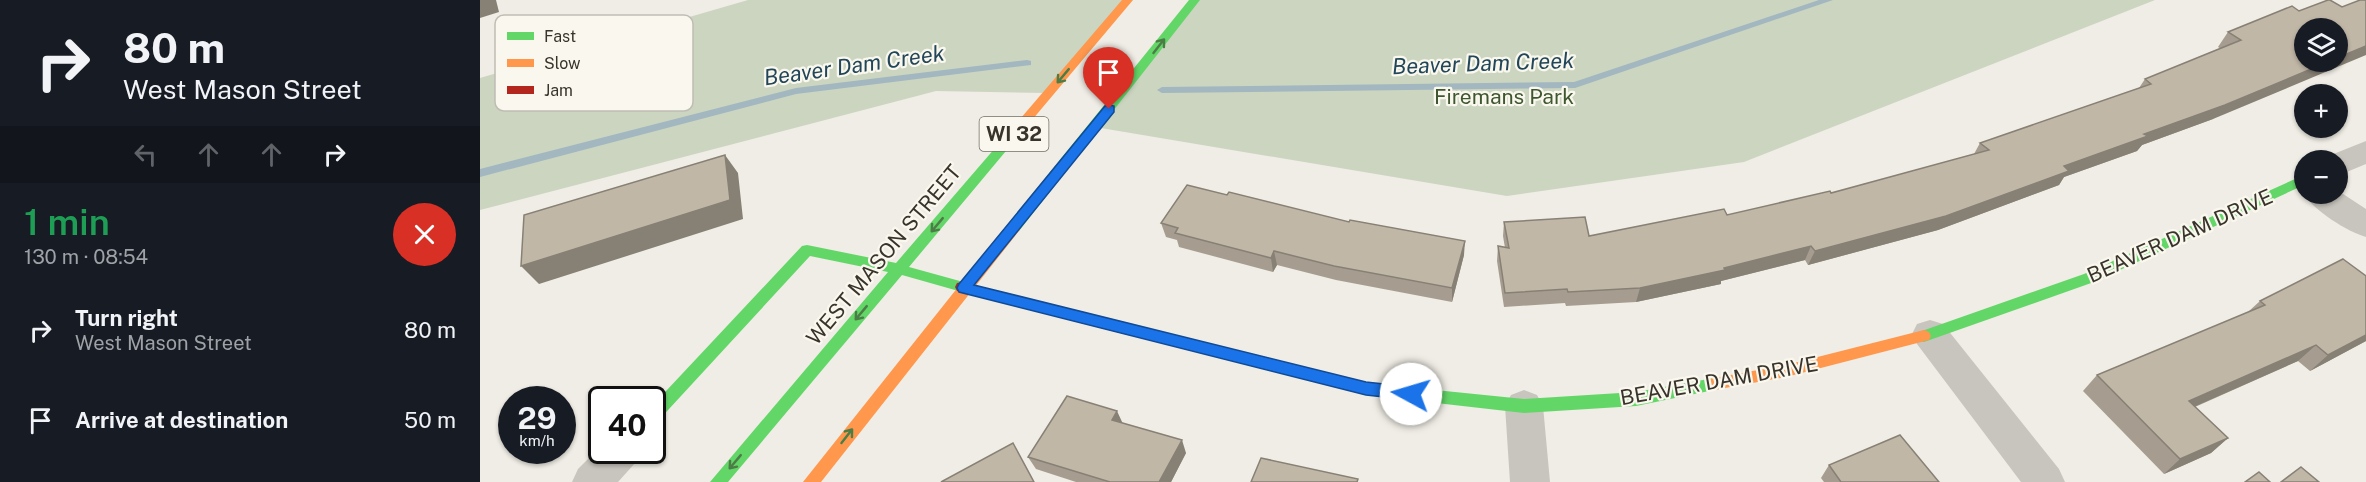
<!DOCTYPE html>
<meta charset="utf-8">
<style>
:root{--surface:#171b24;--page:#20242c;--text:#f1f3f6;--muted:#9ea1a6}
body{margin:0;font-family:"Public Sans",sans-serif;background:var(--page);color:var(--text);height:100vh;display:flex;flex-direction:column;font-size:22px;white-space:nowrap}
*{box-sizing:border-box;margin:0}
p{font-size:20px;color:var(--muted)}
.icon{flex:none;width:33px;height:33px;fill:none;stroke:currentColor;stroke-width:2;stroke-linecap:round;stroke-linejoin:round}
.map{position:relative;flex:1;overflow:hidden}
.drawer{display:flex;flex-direction:column;background:var(--surface);width:480px}
.drawer>*{flex:none}
.top-card{background:#171b24;color:var(--text);overflow:hidden}
.controls{position:absolute;left:1814px;top:18px;display:grid;gap:12px}
.controls a{display:grid;place-items:center;width:54px;height:54px;border-radius:50%;background:var(--surface);box-shadow:0 2px 4px #0004;font-size:30px}
.speed{position:absolute;left:18px;top:386px;display:flex;gap:12px;font-size:30px;font-weight:700;text-align:center}
.speed>*{display:grid;place-content:center;width:78px;height:78px;border-radius:50%;background:var(--surface);box-shadow:0 2px 4px #0004;line-height:1}
.speed small{font-size:15px;font-weight:400}
.speed .limit{border:3px solid #111;border-radius:9px;background:#fff;color:#111}
.pin{position:absolute;display:grid;place-items:center;width:51px;height:51px;color:#fff;margin:-62px -26px;border-radius:50% 50% 50% 0;rotate:-45deg;box-shadow:0 0 6px #0007}
.pin .icon{rotate:45deg}
.me{position:absolute;width:66px;margin:-33px;rotate:276deg;stroke-linejoin:round;filter:drop-shadow(0 0 4px #0008)}
.turn{display:flex;align-items:center;gap:21px;height:126px;padding:0 24px;font-size:27px}
.turn .icon{width:78px;height:78px;stroke-width:2.5}
.turn b{display:block;font-size:42px;line-height:51px}
.lanes{display:flex;align-items:center;height:57px;padding:0 24px;background:#0003;justify-content:center;gap:30px;direction:ltr}
.lanes .off{opacity:.35}
.round{display:grid;place-items:center;flex:none;width:63px;height:63px;border-radius:32px;background:var(--page)}
.headline{display:flex;align-items:center;justify-content:space-between;height:102px;padding:0 24px}
h1{font-size:36px;font-weight:600;line-height:45px;color:#1e9e55}
ul{padding:0;list-style:none}
li{display:flex;align-items:center;gap:18px;height:90px;padding:0 24px}
li div{flex:1}
li b{display:block;font-size:22px}
li em{font-style:normal}
main{display:flex;flex:1;min-height:0}
.map>svg:first-child{display:block}
</style>
<main>
<section class="drawer">
<div class="top-card">
<div class="turn"><svg class="icon" aria-label="right" viewBox="0 0 24 24"><path d="M7 20v-9h11M14 6l5 5-5 5"/></svg><div><b>80 m</b>West Mason Street</div></div>
<div class="lanes"><svg class="icon off" aria-label="left" viewBox="0 0 24 24"><path d="M17 20v-9H6M10 6l-5 5 5 5"/></svg><svg class="icon off" aria-label="ahead" viewBox="0 0 24 24"><path d="M12 20V5M6 11l6-6 6 6"/></svg><svg class="icon off" aria-label="ahead" viewBox="0 0 24 24"><path d="M12 20V5M6 11l6-6 6 6"/></svg><svg class="icon" aria-label="right" viewBox="0 0 24 24"><path d="M7 20v-9h11M14 6l5 5-5 5"/></svg></div>
</div>
<div class="headline"><div><h1>1 min</h1><p>130 m · 08:54</p></div><a class="round" style="background:#d93025;color:#fff"><svg class="icon" aria-label="close" viewBox="0 0 24 24"><path d="M6 6l12 12M18 6L6 18"/></svg></a></div>
<ul>
<li><svg class="icon" aria-label="right" viewBox="0 0 24 24"><path d="M7 20v-9h11M14 6l5 5-5 5"/></svg><div><b>Turn right</b><p>West Mason Street</p></div><em>80 m</em></li>
<li><svg class="icon" aria-label="arrive" viewBox="0 0 24 24"><path d="M6 21V4h12l-3 4 3 4H6"/></svg><div><b>Arrive at destination</b></div><em>50 m</em></li>
</ul>
</section>
<div class="map">
<svg width="1886" height="482" viewBox="0 0 1886 482">
<rect width="100%" height="100%" fill="#efede5"/>
<path fill="#cbd5c0" d="M 268,0 L 648,0 L 569,93 L 456,91 L 0,210 L 0,78 Z
M 715,0 L 1675,0 L 1264,162 L 1027,196 L 615,127 Z"/>
<g fill="none" stroke-linecap="round" stroke-linejoin="round">
<path fill="#a2b7bf" fill-rule="evenodd" d="M 1339,0 L 1353,0 L 1095,88 L 682,93 L 677,90 L 682,87 L 1094,82 Z
M 547,60 L 551,61 L 551,65 L 316,94 L 0,177 L 0,169 L 316,88 Z"/>
<path fill="#c8c5be" fill-rule="evenodd" d="M 1886,141 L 1886,164 L 1857,176 L 1857,160 L 1844,160 L 1846,157 Z
M 1857,190 L 1886,209 L 1886,237 C 1868,232 1833,210 1824,194 L 1857,194 Z
M 1450,320 L 1463,324 L 1579,469 L 1585,482 L 1541,482 L 1437,344 L 1432,334 L 1437,324 Z
M 1044,390 L 1057,395 L 1063,406 L 1070,482 L 1030,482 L 1025,406 L 1031,395 Z
M 122,445 L 122,450 L 161,450 L 156,462 L 138,482 L 92,482 L 98,469 Z"/>
<path fill="#63d668" fill-rule="evenodd" d="M 709,0 L 720,0 L 539,231 L 529,231 L 527,227 L 529,223 Z
M 532,132 L 536,133 L 538,136 L 536,139 L 429,267 L 487,283 L 489,287 L 487,291 L 482,292 L 422,275 L 248,482 L 230,482 L 408,272 L 330,256 L 177,422 L 172,424 L 172,406 L 322,246 L 327,245 L 416,263 L 528,133 Z
M 1824,175 L 1824,185 L 1614,282 L 1444,342 L 1439,340 L 1437,336 L 1439,332 L 1604,274 Z
M 652,324 L 886,383 L 1044,399 L 1156,392 L 1234,378 L 1239,379 L 1242,384 L 1239,389 L 1234,390 L 1156,406 L 1044,413 L 886,395 L 647,334 L 645,330 L 647,326 Z"/>
<path fill="#ff974d" fill-rule="evenodd" d="M 642,0 L 653,0 L 536,139 L 528,139 L 526,136 L 528,133 Z
M 534,222 L 541,227 L 539,231 L 341,482 L 323,482 L 529,223 Z
M 1444,330 L 1449,332 L 1451,336 L 1449,340 L 1306,377 L 1234,390 L 1229,389 L 1226,384 L 1229,379 L 1234,378 L 1306,365 Z"/>
<path fill="#b3261e" fill-rule="evenodd" d="M 482,282 L 652,324 L 657,326 L 659,330 L 657,334 L 652,336 L 477,291 L 475,287 L 477,283 Z"/>
</g>
<path fill="#a69d90" d="M 1812,6 L 1733,119 L 1662,145 L 1657,151 L 1584,177 L 1579,185 L 1458,230 L 1328,265 L 1325,260 L 1241,281 L 1241,284 L 1156,302 L 1086,306 L 1085,303 L 1024,307 L 1017,261 L 1018,246 L 1025,248 L 1023,236 L 1024,222 L 1109,236 L 1247,215 L 1351,193 L 1494,154 L 1500,143 L 1659,88 L 1665,79 L 1741,49 L 1738,47 L 1748,32 Z
M 747,195 L 984,255 L 972,302 L 856,280 L 797,265 L 793,272 L 699,247 L 697,240 L 686,237 L 681,223 Z
M 1780,301 L 1886,341 L 1830,371 L 1818,361 L 1715,407 L 1748,438 L 1731,453 L 1684,474 L 1603,391 L 1617,375 L 1768,312 Z
M 642,423 L 706,453 L 691,482 L 596,482 L 556,469 L 548,457 Z
M 1349,465 L 1459,482 L 1344,482 L 1341,478 Z"/>
<path fill="#878075" d="M 0,0 L 16,0 L 19,12 L 0,18 Z
M 1886,46 L 1886,55 L 1733,119 L 1662,145 L 1657,151 L 1584,177 L 1579,185 L 1458,230 L 1328,265 L 1335,251 L 1584,166 L 1664,134 L 1848,62 L 1857,62 L 1857,58 Z
M 245,155 L 258,173 L 263,219 L 59,284 L 41,266 Z
M 985,241 L 984,255 L 972,302 L 972,288 Z
M 1331,246 L 1325,260 L 1241,281 L 1241,284 L 1156,302 L 1160,288 Z
M 794,251 L 797,265 L 793,272 L 791,258 Z
M 1886,335 L 1886,341 L 1830,371 L 1848,355 Z
M 1836,345 L 1818,361 L 1693,416 L 1709,401 Z
M 637,411 L 643,424 L 632,420 Z
M 1748,438 L 1731,453 L 1684,474 L 1700,459 Z
M 702,440 L 706,453 L 691,482 L 679,482 Z"/>
<path fill="#c1b7a7" stroke="#878075" stroke-width="1.5" d="M 1848,0 L 1850,0 L 1862,7 L 1880,0 L 1886,0 L 1886,46 L 1857,58 L 1857,28 L 1824,28 L 1824,62 L 1848,62 L 1745,105 L 1664,134 L 1668,136 L 1584,166 L 1589,171 L 1466,216 L 1335,251 L 1331,246 L 1244,268 L 1245,270 L 1160,288 L 1088,292 L 1087,289 L 1025,293 L 1018,246 L 1029,248 L 1024,222 L 1105,217 L 1109,236 L 1244,209 L 1247,215 L 1350,191 L 1351,193 L 1509,150 L 1500,143 L 1671,84 L 1665,79 L 1761,40 L 1748,32 L 1812,6 L 1819,11 Z
M 245,155 L 250,200 L 41,266 L 44,215 Z
M 707,185 L 747,195 L 749,192 L 869,222 L 870,220 L 985,241 L 972,288 L 854,266 L 794,251 L 791,258 L 695,233 L 698,228 L 681,223 Z
M 1863,259 L 1886,276 L 1886,335 L 1848,355 L 1836,345 L 1709,401 L 1748,438 L 1700,459 L 1617,375 L 1785,305 L 1780,301 Z
M 587,396 L 637,411 L 632,420 L 702,440 L 679,482 L 630,482 L 548,457 Z
M 1420,435 L 1459,482 L 1361,482 L 1349,465 Z
M 533,443 L 554,482 L 461,482 Z
M 781,458 L 878,479 L 877,482 L 771,482 Z
M 1821,467 L 1839,482 L 1801,482 Z
M 1779,472 L 1790,482 L 1765,482 Z"/>
<defs><path id="oneway-shaft" d="M-6 0H5M1.5-3L5.5 0L1.5 3" fill="none" stroke-width="1.6" stroke-linecap="round" stroke-linejoin="round" transform="scale(1.5)"/></defs>
<g stroke="#4c7d46">
<use href="#oneway-shaft" transform="translate(679 46) rotate(-52)"/>
<use href="#oneway-shaft" transform="translate(583 76) rotate(130)"/>
<use href="#oneway-shaft" transform="translate(457 225) rotate(130)"/>
<use href="#oneway-shaft" transform="translate(381 313) rotate(130)"/>
<use href="#oneway-shaft" transform="translate(367 436) rotate(-52)"/>
<use href="#oneway-shaft" transform="translate(255 462) rotate(130)"/>
</g>
<path fill="#1a73e8" stroke="#114b97" stroke-width="1.5" d="M 629,105 L 634,106 L 634,112 L 494,285 L 886,382 L 931,387 L 937,389 L 939,394 L 937,398 L 931,400 L 886,395 L 479,292 L 477,288 L 479,284 L 625,106 Z"/>
<g text-anchor="middle" stroke-width="4.5" stroke-linejoin="round" paint-order="stroke">
<rect fill="#faf8ee" stroke="#736f66" stroke-width="1.5" x="499.5" y="117" width="69" height="34" rx="4.5"/>
<g font-size="20" font-weight="bold" fill="#39342b">
<text x="534" y="141">WI 32</text>
</g>
<g font-size="21" fill="#3e5730" stroke="#faf8ee">
<text x="1024" y="104">Firemans Park</text>
</g>
<g font-size="21" fill="#39342b" stroke="#faf8ee">
<text transform="translate(1700 236) rotate(-24)" y="7">BEAVER DAM DRIVE</text>
<text transform="translate(404 255) rotate(-50)" y="7">WEST MASON STREET</text>
<text transform="translate(1239 381) rotate(-10)" y="7">BEAVER DAM DRIVE</text>
</g>
<g font-size="22" font-style="italic" fill="#224659" stroke="#faf8ee">
<text transform="translate(1003 63) rotate(-2)" y="8">Beaver Dam Creek</text>
<text transform="translate(374 65) rotate(-8)" y="8">Beaver Dam Creek</text>
</g>
</g>
<rect x="15" y="15" width="198" height="96" rx="9" fill="#faf8ee" stroke="#c0bdb4" stroke-width="1.5"/>
<rect x="27" y="32" width="27" height="8" fill="#63d668"/>
<rect x="27" y="59" width="27" height="8" fill="#ff974d"/>
<rect x="27" y="86" width="27" height="8" fill="#b3261e"/>
<g font-size="16" fill="#39342b">
<text x="64" y="42">Fast</text>
<text x="64" y="69">Slow</text>
<text x="64" y="96">Jam</text>
</g>
</svg>
<div class="controls">
<a><svg class="icon" aria-label="layers" viewBox="0 0 24 24"><path d="M12 4l9 5-9 5-9-5zM3 14l9 5 9-5"/></svg></a>
<a>+</a>
<a>−</a>
</div>
<div class="speed"><div>29<small>km/h</small></div><div class="limit">40</div></div>
<div class="pin" style="left:629px;top:109px;background:#d93025"><svg class="icon" aria-label="arrive" viewBox="0 0 24 24"><path d="M6 21V4h12l-3 4 3 4H6"/></svg></div>
<svg class="me" style="left:931px;top:394px" viewBox="-20 -20 40 40"><circle r="19" fill="#fff"/><path d="M0-13L10 11 0 6-10 11z" fill="#1a73e8"/></svg>
</div>
</main>
